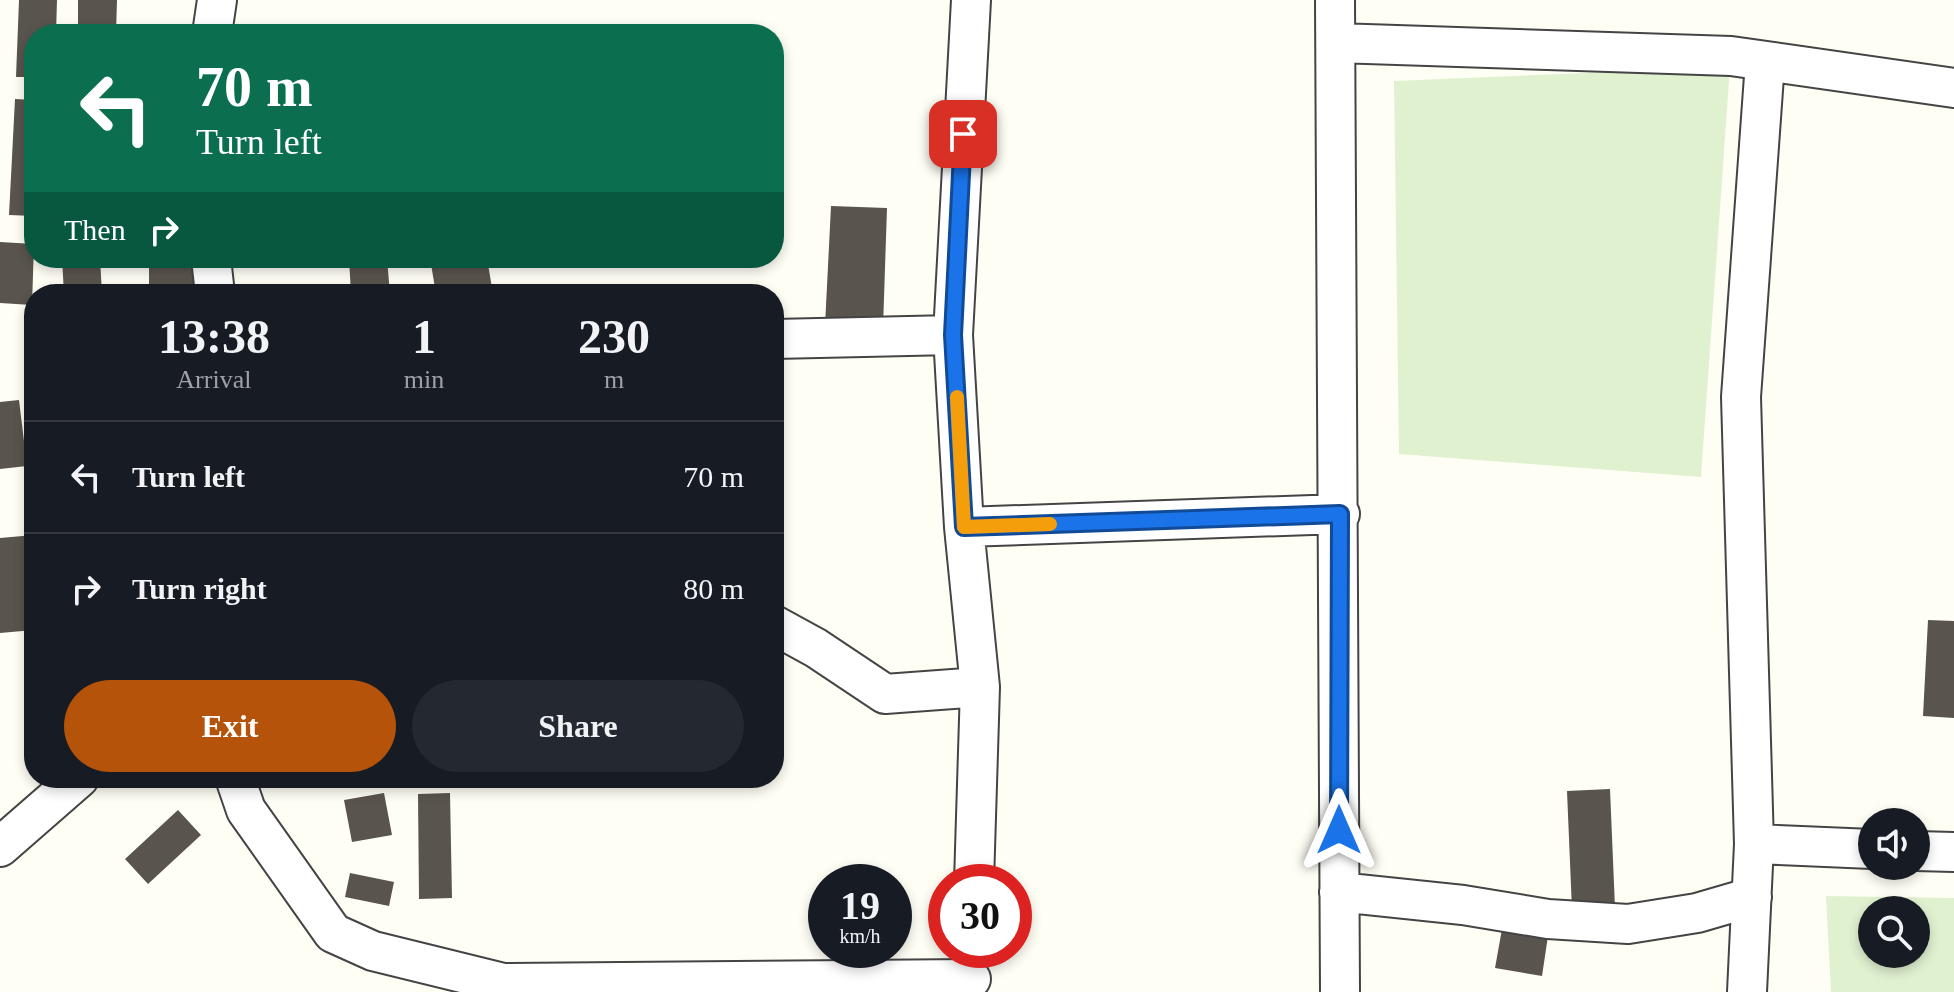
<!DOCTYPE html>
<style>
:root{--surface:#171b24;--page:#242831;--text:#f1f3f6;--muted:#9ea1a6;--line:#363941;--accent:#b45309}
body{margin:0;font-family:"Times New Roman",serif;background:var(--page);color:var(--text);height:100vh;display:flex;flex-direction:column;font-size:30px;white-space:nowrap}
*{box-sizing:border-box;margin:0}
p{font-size:26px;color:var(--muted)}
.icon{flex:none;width:44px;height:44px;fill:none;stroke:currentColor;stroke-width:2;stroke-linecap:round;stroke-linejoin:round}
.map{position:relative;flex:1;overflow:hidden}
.details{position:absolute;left:24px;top:284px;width:760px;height:504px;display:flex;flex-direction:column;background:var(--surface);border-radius:32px;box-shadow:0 4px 12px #0003}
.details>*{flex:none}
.top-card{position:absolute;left:24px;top:24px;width:760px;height:244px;border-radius:32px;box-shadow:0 4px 12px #0003;background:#0b6e4f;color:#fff;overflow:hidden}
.controls{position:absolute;left:1858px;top:808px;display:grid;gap:16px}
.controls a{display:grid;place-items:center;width:72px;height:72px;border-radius:50%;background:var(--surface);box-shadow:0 4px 12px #0003;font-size:40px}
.speed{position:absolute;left:808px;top:864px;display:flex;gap:16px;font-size:40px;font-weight:700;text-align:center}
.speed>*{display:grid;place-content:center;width:104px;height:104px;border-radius:50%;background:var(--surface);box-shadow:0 4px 12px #0003;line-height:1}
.speed small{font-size:20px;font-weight:400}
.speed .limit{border:12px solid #d22;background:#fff;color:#111}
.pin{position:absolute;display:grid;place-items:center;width:68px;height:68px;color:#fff;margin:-34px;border-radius:16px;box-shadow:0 4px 12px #0006}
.me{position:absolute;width:88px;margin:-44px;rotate:0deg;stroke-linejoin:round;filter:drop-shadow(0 0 6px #0008)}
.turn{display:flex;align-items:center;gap:28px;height:168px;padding:0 40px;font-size:36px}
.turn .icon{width:104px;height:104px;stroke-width:2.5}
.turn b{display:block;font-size:56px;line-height:68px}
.then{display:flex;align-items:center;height:76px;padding:0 40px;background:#0003;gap:16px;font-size:30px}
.eta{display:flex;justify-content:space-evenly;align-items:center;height:136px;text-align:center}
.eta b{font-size:48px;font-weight:600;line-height:56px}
.primary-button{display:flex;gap:16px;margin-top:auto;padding:16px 40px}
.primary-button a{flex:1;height:92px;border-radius:48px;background:var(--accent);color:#fff;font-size:32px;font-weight:600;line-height:92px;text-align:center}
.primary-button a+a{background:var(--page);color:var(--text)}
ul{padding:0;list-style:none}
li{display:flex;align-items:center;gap:24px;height:112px;padding:0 40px;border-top:2px solid var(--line)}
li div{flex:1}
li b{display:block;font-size:30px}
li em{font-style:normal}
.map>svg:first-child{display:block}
</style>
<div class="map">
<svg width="1954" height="992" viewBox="0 0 1954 992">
<rect width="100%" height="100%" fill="#fffef5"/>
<path fill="#e0f1d0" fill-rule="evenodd" d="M 1730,67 L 1701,477 L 1399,454 L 1394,81 Z
M 1826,896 L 1954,898 L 1954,992 L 1831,992 ZM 1872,910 L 1916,910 L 1916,954 L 1872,954 Z"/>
<path fill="#59544d" d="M 19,0 L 57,0 L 56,34 L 34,34 L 34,77 L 16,77 Z
M 78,0 L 117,0 L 116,34 L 78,34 Z
M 15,99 L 34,100 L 34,216 L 9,215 Z
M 831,206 L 887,208 L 883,328 L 825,326 Z
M 0,242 L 34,244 L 32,305 L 0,303 Z
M 62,258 L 100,258 L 102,294 L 64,294 Z
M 349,258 L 387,258 L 390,294 L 351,294 Z
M 430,258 L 487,258 L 493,294 L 436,294 Z
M 197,261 L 197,294 L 149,294 L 149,262 Z
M 19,400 L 27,466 L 0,469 L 0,402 Z
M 34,535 L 34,630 L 0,633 L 0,538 Z
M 1928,620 L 1954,621 L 1954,718 L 1923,716 Z
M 1610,789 L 1615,908 L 1572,910 L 1567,791 Z
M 384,793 L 392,835 L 352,842 L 344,800 Z
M 450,793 L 452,898 L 419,899 L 418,794 Z
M 178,810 L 201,835 L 148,884 L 125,859 Z
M 350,873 L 394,882 L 389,906 L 345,897 Z
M 1502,929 L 1548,936 L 1542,976 L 1495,968 Z"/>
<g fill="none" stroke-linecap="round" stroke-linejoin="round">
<g stroke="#444" stroke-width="42">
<path id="minor" d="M 971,0 L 953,335 L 964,527 L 980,687 L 974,882
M 1335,0 L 1340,992
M 212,34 L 217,0
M 1336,43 L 1731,56 L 1954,88
M 211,258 L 215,294
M 774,339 L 953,335
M 964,527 L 1340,514
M 774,625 L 816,648 L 885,694 L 980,687
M 235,778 L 246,810 L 333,933 L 373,951 L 503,983 L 971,979
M 1754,844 L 1872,849
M 0,847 L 79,778
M 1916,851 L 1954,852
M 1339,892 L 1463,905 L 1548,919 L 1628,924 L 1697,913 L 1752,897
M 1747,992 L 1754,844 L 1741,397 L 1765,62"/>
</g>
<use href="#minor" stroke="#fff" stroke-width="38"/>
</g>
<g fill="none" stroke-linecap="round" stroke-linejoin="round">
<g stroke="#114b97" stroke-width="20">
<path id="route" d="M 963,134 L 953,335 L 964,527 L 1340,514 L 1339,830"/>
</g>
<use href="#route" stroke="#1a73e8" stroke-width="14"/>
<path stroke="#f59e0b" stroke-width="14" d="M 957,397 L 964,527 L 1050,524"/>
</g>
</svg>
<div class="controls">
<a><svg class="icon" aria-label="sound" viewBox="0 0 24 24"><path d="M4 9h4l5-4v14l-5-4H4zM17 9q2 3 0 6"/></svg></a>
<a><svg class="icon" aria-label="search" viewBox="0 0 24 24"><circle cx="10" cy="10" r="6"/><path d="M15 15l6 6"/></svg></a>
</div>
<div class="speed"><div>19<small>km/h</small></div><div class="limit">30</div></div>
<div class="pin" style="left:963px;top:134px;background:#d93025"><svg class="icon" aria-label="arrive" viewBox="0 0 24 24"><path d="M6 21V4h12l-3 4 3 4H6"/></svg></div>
<svg class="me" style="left:1339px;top:830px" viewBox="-20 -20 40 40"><path d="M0-17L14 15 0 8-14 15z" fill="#1a73e8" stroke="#fff" stroke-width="4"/></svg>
<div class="top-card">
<div class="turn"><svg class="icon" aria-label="left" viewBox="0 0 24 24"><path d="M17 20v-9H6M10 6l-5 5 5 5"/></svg><div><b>70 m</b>Turn left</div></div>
<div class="then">Then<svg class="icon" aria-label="right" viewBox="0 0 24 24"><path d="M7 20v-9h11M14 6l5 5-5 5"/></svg></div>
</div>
<section class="details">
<div class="eta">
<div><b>13:38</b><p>Arrival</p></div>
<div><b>1</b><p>min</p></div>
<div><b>230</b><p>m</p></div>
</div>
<ul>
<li><svg class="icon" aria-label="left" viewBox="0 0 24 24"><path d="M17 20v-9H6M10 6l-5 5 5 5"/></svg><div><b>Turn left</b></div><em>70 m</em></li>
<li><svg class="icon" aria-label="right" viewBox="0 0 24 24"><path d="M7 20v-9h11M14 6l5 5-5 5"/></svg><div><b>Turn right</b></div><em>80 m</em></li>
</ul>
<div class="primary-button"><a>Exit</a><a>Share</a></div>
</section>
</div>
